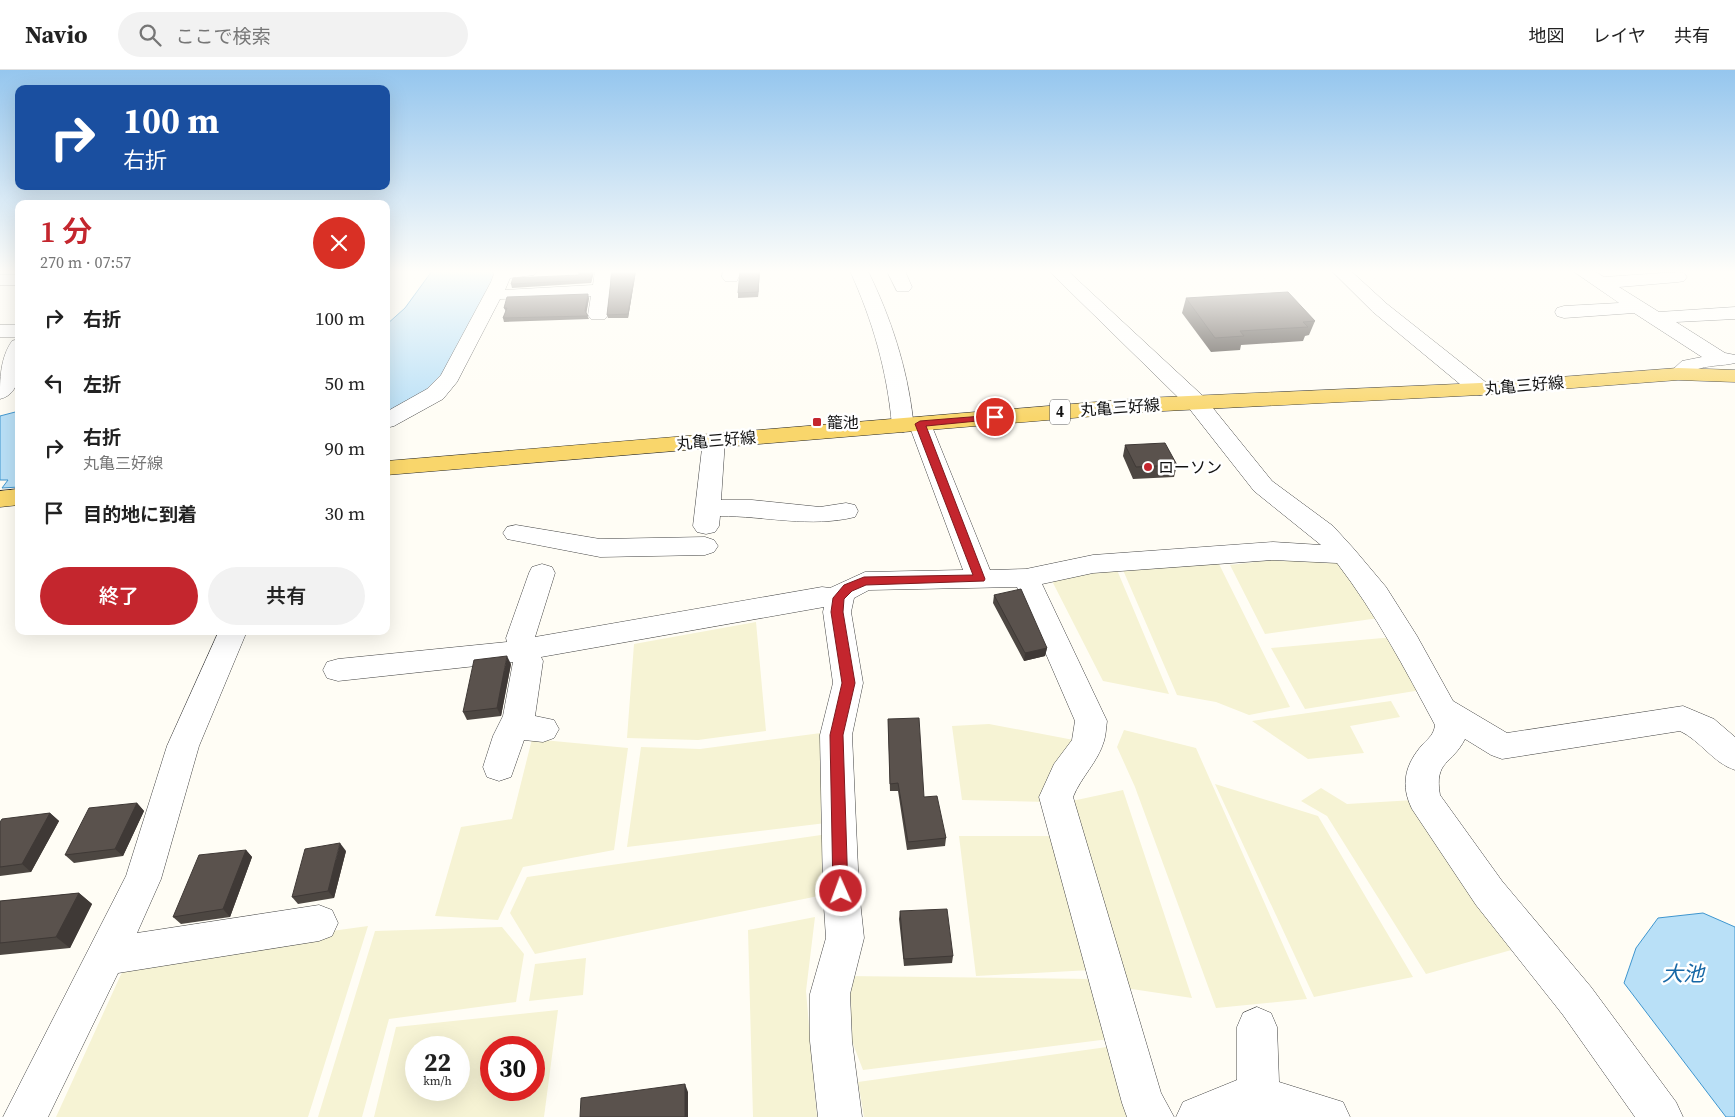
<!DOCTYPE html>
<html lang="ja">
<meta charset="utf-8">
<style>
:root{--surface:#fff;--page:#f2f2f2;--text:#222;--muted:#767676;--line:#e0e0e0;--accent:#c4262e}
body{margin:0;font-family:"Source Serif 4","Noto Sans JP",serif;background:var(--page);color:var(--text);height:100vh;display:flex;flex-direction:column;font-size:19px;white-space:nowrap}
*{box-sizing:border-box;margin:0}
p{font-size:16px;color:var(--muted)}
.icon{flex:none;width:28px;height:28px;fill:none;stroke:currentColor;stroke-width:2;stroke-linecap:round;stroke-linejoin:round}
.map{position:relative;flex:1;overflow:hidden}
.panel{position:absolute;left:15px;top:130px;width:375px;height:435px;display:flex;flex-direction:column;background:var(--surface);border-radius:10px;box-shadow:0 5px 20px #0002}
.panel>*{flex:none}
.banner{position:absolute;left:15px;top:15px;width:375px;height:105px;border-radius:10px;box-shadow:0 5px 20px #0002;background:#1a4fa0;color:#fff;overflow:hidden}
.speed{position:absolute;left:405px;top:966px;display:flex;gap:10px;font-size:25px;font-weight:700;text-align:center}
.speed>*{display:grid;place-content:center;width:65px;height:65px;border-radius:50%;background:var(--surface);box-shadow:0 5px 20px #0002;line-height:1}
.speed small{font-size:12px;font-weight:400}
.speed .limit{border:8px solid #d22;background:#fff;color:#111}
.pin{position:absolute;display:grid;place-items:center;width:42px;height:42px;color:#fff;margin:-21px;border:2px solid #fff;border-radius:50%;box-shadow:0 1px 5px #0007}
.me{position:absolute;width:55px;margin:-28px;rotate:358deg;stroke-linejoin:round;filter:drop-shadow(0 0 4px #0008)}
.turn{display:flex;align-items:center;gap:18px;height:105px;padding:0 25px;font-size:22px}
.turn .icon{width:65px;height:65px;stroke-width:2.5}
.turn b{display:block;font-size:35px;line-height:42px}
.round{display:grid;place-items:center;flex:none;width:52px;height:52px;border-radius:26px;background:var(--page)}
.overview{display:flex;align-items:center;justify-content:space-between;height:85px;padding:0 25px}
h1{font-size:30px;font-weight:600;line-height:38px;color:var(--accent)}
.cta{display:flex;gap:10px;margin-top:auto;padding:10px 25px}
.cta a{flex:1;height:58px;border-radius:30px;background:var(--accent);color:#fff;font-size:20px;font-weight:600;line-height:58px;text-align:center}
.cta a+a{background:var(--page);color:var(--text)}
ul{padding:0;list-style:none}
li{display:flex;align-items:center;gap:15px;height:65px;padding:0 25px}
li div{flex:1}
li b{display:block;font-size:19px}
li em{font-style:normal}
header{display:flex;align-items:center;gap:30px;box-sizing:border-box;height:70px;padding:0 25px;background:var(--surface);border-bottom:1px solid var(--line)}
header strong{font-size:24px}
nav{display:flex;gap:28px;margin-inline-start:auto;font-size:18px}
.search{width:350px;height:45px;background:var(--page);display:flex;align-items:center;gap:12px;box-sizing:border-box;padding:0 18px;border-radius:28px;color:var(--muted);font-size:19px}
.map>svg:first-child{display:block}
</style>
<header>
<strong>Navio</strong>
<div class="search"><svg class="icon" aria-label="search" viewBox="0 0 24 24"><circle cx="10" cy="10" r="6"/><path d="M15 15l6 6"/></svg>ここで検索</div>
<nav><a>地図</a><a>レイヤ</a><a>共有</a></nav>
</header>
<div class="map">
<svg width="1735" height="1047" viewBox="0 0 1735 1047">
<rect width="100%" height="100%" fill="#fffdf5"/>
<path fill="#f6f3d4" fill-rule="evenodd" d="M 1281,489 L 1338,491 L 1379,548 L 1265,564 L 1230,495 Z
M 1219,494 L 1290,637 L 1249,645 L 1216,632 L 1177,625 L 1123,500 Z
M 1117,500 L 1169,624 L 1103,611 L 1051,509 Z
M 756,552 L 766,661 L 698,670 L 627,668 L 634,574 Z
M 1394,567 L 1421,620 L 1305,639 L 1271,578 Z
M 1391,631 L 1400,647 L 1350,656 L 1364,683 L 1308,689 L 1252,651 Z
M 989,654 L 1079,671 L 1050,732 L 962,730 L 952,656 Z
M 1124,660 L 1196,678 L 1307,929 L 1216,938 L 1135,717 L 1117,677 Z
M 821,663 L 826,753 L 627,777 L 641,677 L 700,679 Z
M 532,669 L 628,678 L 614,780 L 523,797 L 498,850 L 435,846 L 461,757 L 512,749 Z
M 1215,714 L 1318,746 L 1413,907 L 1314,927 Z
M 1321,718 L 1347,734 L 1414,730 L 1522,877 L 1426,904 L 1327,746 L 1301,731 Z
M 1123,720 L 1192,928 L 1125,918 L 1072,731 Z
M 828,764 L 833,823 L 535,884 L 510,843 L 527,807 Z
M 959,766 L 1051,766 L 1091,900 L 976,906 Z
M 815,847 L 806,921 L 817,1047 L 753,1047 L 748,860 Z
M 368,856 L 308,1047 L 56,1047 L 128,889 Z
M 502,857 L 524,884 L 516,932 L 389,949 L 362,1047 L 318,1047 L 375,861 Z
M 586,888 L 583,925 L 529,931 L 535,894 Z
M 846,906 L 1093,909 L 1109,969 L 863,1000 L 848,961 Z
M 558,940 L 544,1047 L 374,1047 L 396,957 ZM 416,978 L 459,978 L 459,1020 L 416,1020 ZM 491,978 L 534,978 L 534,1020 L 491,1020 Z
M 1107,977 L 1133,1047 L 864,1047 L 858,1012 Z"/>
<path fill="#b9e0f7" stroke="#3f96cf" d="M 432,201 L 497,201 L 440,312 L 386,344 L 386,255 L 405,238 Z
M 19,341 L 19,417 L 2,418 L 8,410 L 0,410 L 0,346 Z
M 1703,843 L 1735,857 L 1735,1047 L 1726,1047 L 1624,913 L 1636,878 L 1658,848 Z"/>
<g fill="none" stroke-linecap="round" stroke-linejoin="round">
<g stroke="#444" stroke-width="1">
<path id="minor" d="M 492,201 L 537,201 L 534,205 L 510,208 L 505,220 L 593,215 L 595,201 L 611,201 L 608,245 L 605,249 L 591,249 L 588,245 L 591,226 L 500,229 L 457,312 L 443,329 L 394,356 L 386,358 L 386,342 L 427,319 L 441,305 L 491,212 L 494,204 Z
M 723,201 L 741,201 L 737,211 L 725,211 L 722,207 Z
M 850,201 L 868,201 C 891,248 907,297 913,349 L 920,347 L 928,349 L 931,354 L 990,500 L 1026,499 L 1093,485 L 1273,472 L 1321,475 L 1254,421 L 1188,337 L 1049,201 L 1068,201 L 1204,327 L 1272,411 L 1333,456 L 1354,479 L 1386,517 L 1417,566 L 1453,631 L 1507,663 L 1683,636 L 1714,649 L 1735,667 L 1735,700 C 1713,693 1701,671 1680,661 L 1502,689 L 1491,685 L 1465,669 C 1452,695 1434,690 1440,725 L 1502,811 L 1591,917 L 1676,1032 L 1683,1047 L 1635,1047 L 1563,945 L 1476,835 L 1412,739 C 1400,715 1405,694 1423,674 C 1429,668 1434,664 1435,655 C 1405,599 1376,544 1337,493 L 1273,490 L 1093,503 L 1042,514 L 1107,651 C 1106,657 1106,665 1104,671 C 1098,692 1081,707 1073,727 L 1161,1023 L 1174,1047 L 1127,1047 L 1122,1033 L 1039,727 L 1054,694 L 1072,670 L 1075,651 L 1017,517 L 869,520 L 854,528 L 851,542 L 863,613 L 852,665 L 859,821 L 864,868 L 850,924 L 852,971 L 862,1047 L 818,1047 L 810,971 L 810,924 L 826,868 L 823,821 L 820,665 L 833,613 L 823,542 L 824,537 L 541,587 L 543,591 L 535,646 L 554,650 L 559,659 L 554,668 L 543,672 L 524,670 L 511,707 L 499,711 L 487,707 L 483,697 L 493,666 L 503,646 L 513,592 L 338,611 L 327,608 L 323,600 L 327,592 L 338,589 L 507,572 L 506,568 L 529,503 L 532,497 L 542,494 L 552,497 L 555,503 L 535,567 L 822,517 L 830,518 L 865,502 L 963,500 L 911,360 L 903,362 L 895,360 L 892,355 C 887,301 873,251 850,201 Z
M 887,201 L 905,201 L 912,217 L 909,221 L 897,221 Z
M 1332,201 L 1351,201 L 1387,234 L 1488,314 L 1491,319 L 1488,324 L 1480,325 L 1472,324 L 1373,242 Z
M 1573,201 L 1594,201 L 1604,207 L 1678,202 L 1684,203 L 1687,207 L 1684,211 L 1678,212 L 1619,217 L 1659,242 L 1735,237 L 1735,249 L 1676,252 L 1725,283 L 1735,285 L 1735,293 C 1723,296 1707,295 1695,300 C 1685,305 1684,312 1671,308 L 1668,304 L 1682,291 L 1702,287 L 1634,243 L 1564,248 L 1557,246 L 1555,242 L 1557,238 L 1564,236 L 1619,233 Z
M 0,205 L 19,205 L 19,215 L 0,215 Z
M 0,255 L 19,255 L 19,267 L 0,267 Z
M 19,269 C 19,289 25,323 0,329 C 0,309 0,288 12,271 Z
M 714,363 L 722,365 L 725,370 L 721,430 L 752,430 L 820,437 L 846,433 L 855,435 L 858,441 L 855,447 C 811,458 765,446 720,446 L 719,456 L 715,462 L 706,464 L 697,462 L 693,456 L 703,370 L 706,365 Z
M 516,455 L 600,469 L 705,467 L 714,470 L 718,476 L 714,482 L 705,485 L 600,487 L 507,469 L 503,463 L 507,457 Z
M 219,561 L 247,561 L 199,676 L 161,809 L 137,863 L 319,835 L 332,840 L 338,853 L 332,866 L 319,871 L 118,903 L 48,1047 L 3,1047 L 126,806 L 167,676 Z
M 1257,937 L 1271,943 L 1277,957 L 1279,1012 L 1343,1032 L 1350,1047 L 1176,1047 L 1183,1032 L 1237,1010 L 1237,957 L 1243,943 Z"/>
</g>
<g stroke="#222" stroke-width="1">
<path id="major" d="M 1678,298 L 1735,300 L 1735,312 L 1678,310 L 1480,325 L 1144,342 L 386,405 L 386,391 L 1144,328 L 1480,313 Z
M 19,419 L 19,435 L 0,437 L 0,421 Z"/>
</g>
<use href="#minor" fill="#fff" fill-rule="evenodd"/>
<use href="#major" fill="#f9d66b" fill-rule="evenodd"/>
</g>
<path fill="#4d4742" d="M 579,201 L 594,201 L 591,213 L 512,218 L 511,214 L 579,205 Z
M 612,201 L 636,201 L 628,248 L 608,248 L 607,245 Z
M 760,201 L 758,227 L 738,228 L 738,223 Z
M 589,228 L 586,243 L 589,249 L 504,252 L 503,248 L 506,242 L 504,238 Z
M 1186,228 L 1315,251 L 1309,265 L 1305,266 L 1303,271 L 1241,275 L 1240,280 L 1211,282 L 1182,243 Z
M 1125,375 L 1177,395 L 1174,407 L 1133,409 L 1123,386 Z
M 994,525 L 1047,578 L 1045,586 L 1024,591 L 993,533 Z
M 511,594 L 501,646 L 467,650 L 463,642 Z
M 888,649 L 924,727 L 946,768 L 945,776 L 907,780 L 898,721 L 890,721 Z
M 137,733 L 144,741 L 123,786 L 74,793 L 65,785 Z
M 50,743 L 59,751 L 31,802 L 0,806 L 0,752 Z
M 246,780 L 252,787 L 230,847 L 181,854 L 173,847 Z
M 346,781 L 334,828 L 298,834 L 292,827 Z
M 79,823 L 92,834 L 70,878 L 0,885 L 0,831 Z
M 900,841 L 953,886 L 952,893 L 904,896 L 899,849 Z"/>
<path fill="#3f3936" d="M 592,201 L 594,201 L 591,213 L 591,210 Z
M 635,201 L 636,201 L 628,248 L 628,244 Z
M 759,201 L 760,201 L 758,227 L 758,222 Z
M 588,224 L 589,228 L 586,245 L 585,241 Z
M 1047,578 L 1045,586 L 1024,591 L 1025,583 Z
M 507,586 L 511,594 L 501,646 L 497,638 Z
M 137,733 L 144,741 L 123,786 L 115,779 Z
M 50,743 L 59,751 L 31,802 L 22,794 Z
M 340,773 L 346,781 L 334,828 L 328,821 Z
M 246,780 L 252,787 L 230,847 L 223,839 Z
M 79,823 L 92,834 L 70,878 L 56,867 Z
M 685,1014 L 688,1022 L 688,1047 L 685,1047 Z"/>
<path fill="#5a524d" stroke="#3f3936" d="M 579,201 L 592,201 L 591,210 L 511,214 L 513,208 L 579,205 Z
M 612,201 L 635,201 L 628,244 L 607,245 Z
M 740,201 L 759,201 L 758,222 L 738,223 Z
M 1288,222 L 1315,251 L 1303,252 L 1308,257 L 1240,261 L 1244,266 L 1215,268 L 1186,228 Z
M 588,224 L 585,241 L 588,246 L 503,248 L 507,238 L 504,238 L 507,227 Z
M 1165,373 L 1177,395 L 1136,397 L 1125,375 Z
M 1021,519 L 1047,578 L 1025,583 L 994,525 Z
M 507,586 L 497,638 L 463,642 L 474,590 Z
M 919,648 L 924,727 L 937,726 L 946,768 L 908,772 L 898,713 L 890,714 L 888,649 Z
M 137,733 L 115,779 L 65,785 L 89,738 Z
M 50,743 L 22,794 L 0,797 L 0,752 L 2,749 Z
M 340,773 L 328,821 L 292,827 L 305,779 Z
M 246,780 L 223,839 L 173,847 L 199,785 Z
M 79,823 L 56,867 L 0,873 L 0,831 Z
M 947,839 L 953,886 L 904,889 L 900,841 Z
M 685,1014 L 685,1047 L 580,1047 L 581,1028 Z"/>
<linearGradient id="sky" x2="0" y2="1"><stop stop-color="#95c6ee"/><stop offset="0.58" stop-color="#fffefa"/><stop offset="1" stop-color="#fffefa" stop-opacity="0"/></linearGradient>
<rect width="1735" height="348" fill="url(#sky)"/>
<path fill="#c4262e" stroke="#7f191e" d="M 995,345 L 999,347 L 998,349 L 926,356 L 985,509 L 984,511 L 866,515 L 852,521 L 844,529 L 843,542 L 855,613 L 843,665 L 848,821 L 846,826 L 841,828 L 835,826 L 833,821 L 830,665 L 842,613 L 831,542 L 833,528 L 844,515 L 864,507 L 973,505 L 915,354 L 920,351 Z"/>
<g fill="#c4262e" stroke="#fff" stroke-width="2">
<rect x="812" y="347" width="10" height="10" rx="2.5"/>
<circle cx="1148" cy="397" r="5"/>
</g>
<g text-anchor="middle" stroke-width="5" stroke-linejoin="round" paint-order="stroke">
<rect fill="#fff" stroke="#585858" stroke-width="1" x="1050" y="329.5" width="20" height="25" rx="4"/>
<g font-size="15" font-weight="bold" fill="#111">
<text x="1060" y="347">4</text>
</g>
<g font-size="16" fill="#111" stroke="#fff">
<text transform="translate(1524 315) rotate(-5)" y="6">丸亀三好線</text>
<text transform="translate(1120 337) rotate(-4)" y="6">丸亀三好線</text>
<text transform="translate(716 370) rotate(-5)" y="6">丸亀三好線</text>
</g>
<g font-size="16" fill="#111" stroke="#fff" text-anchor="start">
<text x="827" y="358">籠池</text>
<text x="1158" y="403">ローソン</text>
</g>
<g font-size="21" font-style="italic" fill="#1768a6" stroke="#fff">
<text x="1683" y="911">大池</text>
</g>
</g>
</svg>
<div class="speed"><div>22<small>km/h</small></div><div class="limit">30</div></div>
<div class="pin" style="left:995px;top:347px;background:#d93025"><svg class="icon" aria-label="arrive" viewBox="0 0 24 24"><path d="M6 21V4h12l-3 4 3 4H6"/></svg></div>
<svg class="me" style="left:841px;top:821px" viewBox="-20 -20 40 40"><circle r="17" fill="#c4262e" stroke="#fff" stroke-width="3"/><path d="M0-11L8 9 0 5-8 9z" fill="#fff"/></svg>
<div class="banner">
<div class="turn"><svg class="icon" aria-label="right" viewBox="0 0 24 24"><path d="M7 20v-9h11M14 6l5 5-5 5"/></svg><div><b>100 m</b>右折</div></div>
</div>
<section class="panel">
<div class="overview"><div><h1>1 分</h1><p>270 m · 07:57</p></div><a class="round" style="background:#d93025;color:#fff"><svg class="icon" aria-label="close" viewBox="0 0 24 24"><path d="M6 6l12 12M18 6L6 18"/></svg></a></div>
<ul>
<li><svg class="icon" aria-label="right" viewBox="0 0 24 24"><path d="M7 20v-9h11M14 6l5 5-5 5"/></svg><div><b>右折</b></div><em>100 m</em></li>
<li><svg class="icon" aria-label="left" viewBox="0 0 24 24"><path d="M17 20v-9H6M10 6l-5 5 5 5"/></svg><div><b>左折</b></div><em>50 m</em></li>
<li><svg class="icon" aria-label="right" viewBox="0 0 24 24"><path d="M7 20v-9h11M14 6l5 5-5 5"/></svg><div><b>右折</b><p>丸亀三好線</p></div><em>90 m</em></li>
<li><svg class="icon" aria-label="arrive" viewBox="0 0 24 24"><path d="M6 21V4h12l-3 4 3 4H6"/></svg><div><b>目的地に到着</b></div><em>30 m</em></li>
</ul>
<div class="cta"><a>終了</a><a>共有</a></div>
</section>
</div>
